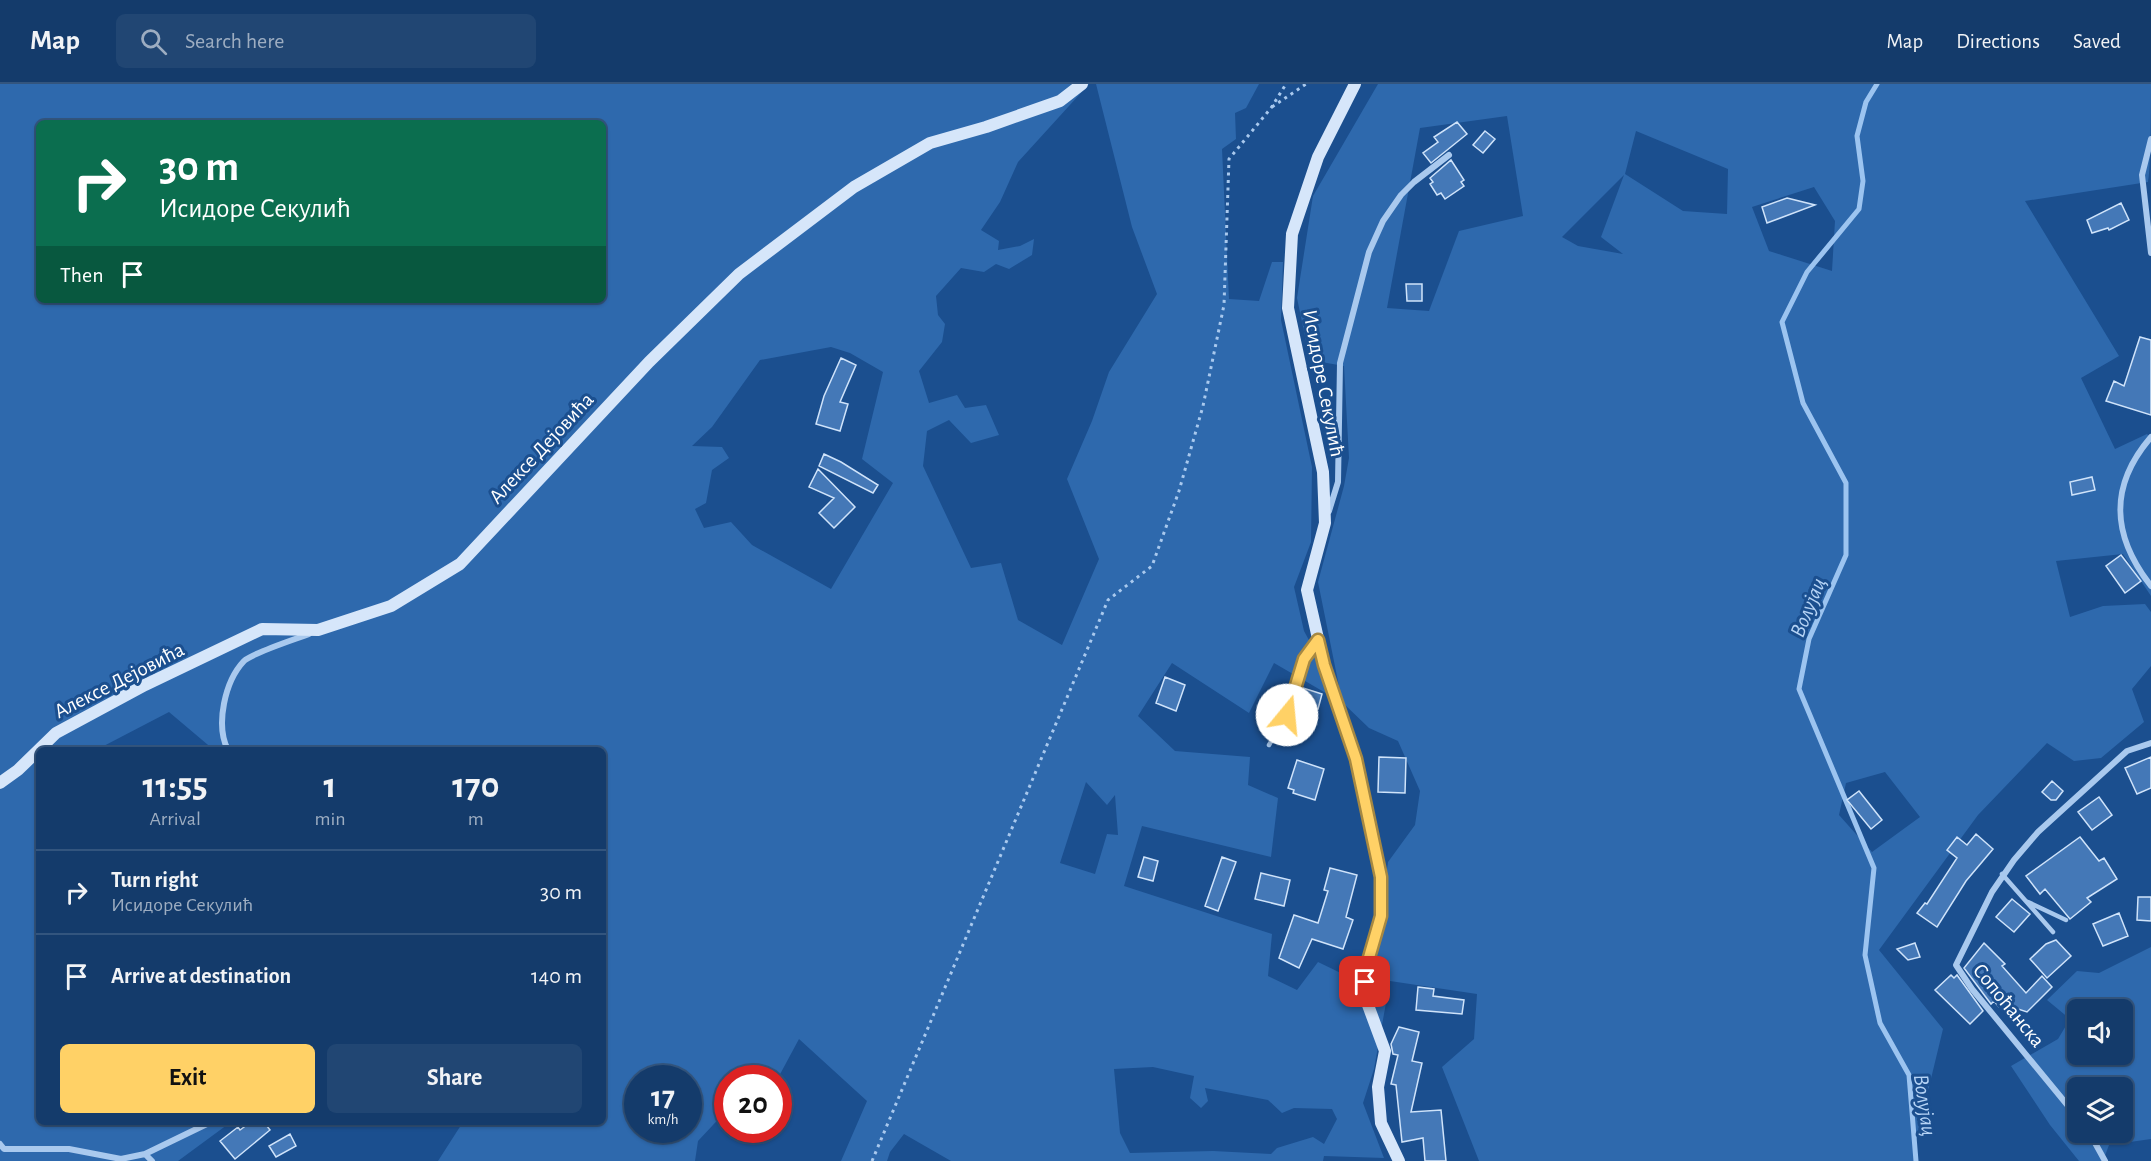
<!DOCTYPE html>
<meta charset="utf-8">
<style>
:root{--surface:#143b6b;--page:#214673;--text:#f1f3f6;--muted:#9dadc1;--line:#33557e;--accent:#ffd166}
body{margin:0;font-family:"Alegreya Sans",sans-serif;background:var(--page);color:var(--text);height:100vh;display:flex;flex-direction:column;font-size:22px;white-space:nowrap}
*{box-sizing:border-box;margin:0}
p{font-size:20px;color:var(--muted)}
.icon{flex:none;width:33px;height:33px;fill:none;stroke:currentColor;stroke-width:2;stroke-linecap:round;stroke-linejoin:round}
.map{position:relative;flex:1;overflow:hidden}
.sheet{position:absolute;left:36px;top:663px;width:570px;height:378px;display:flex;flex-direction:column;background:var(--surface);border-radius:9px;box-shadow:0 2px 4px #0004,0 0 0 2px var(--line)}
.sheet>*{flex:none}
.hud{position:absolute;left:36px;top:36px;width:570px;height:183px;border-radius:9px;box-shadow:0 2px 4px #0004,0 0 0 2px var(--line);background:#0b6e4f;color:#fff;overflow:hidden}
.fabs{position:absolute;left:2067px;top:915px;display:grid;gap:12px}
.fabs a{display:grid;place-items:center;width:66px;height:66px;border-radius:9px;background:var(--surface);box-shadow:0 2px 4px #0004,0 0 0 2px var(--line);font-size:30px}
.speed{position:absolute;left:624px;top:981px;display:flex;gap:12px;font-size:30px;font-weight:700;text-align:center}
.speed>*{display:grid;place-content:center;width:78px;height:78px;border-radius:50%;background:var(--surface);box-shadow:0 2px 4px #0004,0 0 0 2px var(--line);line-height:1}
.speed small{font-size:15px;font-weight:400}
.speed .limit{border:9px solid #d22;background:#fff;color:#111}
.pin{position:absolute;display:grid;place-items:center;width:51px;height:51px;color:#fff;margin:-26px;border-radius:12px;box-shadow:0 3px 9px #0006}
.me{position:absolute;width:66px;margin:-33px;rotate:17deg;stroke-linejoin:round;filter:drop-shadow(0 0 4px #0008)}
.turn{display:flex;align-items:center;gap:21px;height:126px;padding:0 24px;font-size:27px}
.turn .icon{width:78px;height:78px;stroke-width:2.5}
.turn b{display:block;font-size:42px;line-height:51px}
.then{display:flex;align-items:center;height:57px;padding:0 24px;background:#0003;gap:12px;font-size:22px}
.eta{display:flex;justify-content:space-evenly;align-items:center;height:102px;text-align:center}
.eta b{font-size:36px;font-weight:700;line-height:42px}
.primary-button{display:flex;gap:12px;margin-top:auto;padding:12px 24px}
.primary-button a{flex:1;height:69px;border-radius:9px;background:var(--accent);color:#111;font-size:24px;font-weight:700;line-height:69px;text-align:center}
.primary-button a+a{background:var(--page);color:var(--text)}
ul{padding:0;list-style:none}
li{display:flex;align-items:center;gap:18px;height:84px;padding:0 24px;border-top:2px solid var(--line)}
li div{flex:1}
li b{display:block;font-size:22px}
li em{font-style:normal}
header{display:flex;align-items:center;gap:36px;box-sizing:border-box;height:84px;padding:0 30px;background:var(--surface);border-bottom:2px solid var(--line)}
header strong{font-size:28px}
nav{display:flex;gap:33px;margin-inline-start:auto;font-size:21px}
.search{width:420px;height:54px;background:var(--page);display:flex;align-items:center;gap:15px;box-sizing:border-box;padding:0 21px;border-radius:9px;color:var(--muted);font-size:22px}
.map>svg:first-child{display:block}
</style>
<header>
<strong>Map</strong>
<div class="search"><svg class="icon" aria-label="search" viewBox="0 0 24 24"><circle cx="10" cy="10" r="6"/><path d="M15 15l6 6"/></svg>Search here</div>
<nav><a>Map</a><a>Directions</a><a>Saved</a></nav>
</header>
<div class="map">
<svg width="2151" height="1077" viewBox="0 0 2151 1077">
<rect width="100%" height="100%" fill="#1b4f8f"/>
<path fill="#2e69ad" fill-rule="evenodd" d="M 0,0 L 1089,0 L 1018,78 L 1000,118 L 981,146 L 999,157 L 998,166 L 1020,162 L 1034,155 L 1032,171 L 1009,185 L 996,180 L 984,188 L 961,184 L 936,212 L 938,231 L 945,240 L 942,258 L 919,287 L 929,319 L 957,311 L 965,324 L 986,321 L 999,351 L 971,359 L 949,336 L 927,347 L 923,382 L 971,484 L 1001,479 L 1018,536 L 1062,561 L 1099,475 L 1067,395 L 1092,337 L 1109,288 L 1157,210 L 1132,143 L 1096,0 L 1259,0 L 1246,24 L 1235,29 L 1236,55 L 1222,65 L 1229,215 L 1259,217 L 1272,178 L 1283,178 L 1281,236 L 1312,383 L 1311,458 L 1294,503 L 1304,547 L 1342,617 L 1318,498 L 1344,402 L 1349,374 L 1344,282 L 1310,276 L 1297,214 L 1313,112 L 1378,0 L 2151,0 C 2151,17 2151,89 2148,98 L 2025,117 L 2119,272 L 2081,294 L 2115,365 L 2147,350 L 2151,354 L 2151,512 L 2123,470 L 2056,477 L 2070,533 L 2103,522 L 2145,520 L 2151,528 L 2151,582 L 2132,605 L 2144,638 L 2101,674 L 2074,677 L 2047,659 L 1978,731 L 1879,866 L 1943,945 L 1915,1061 L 1916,1077 L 1479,1077 L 1442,983 L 1474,955 L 1477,910 L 1390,897 L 1374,985 L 1363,1019 L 1384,1074 L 1324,1072 L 1323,1077 L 951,1077 L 904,1050 L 890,1068 L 887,1077 L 841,1077 L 867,1017 L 799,955 L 778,994 L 728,994 L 727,1026 L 698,1057 L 695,1077 L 438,1077 L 463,1038 L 603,1038 L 603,666 L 214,666 L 169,628 L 96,666 L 39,666 L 39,1038 L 231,1038 L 178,1077 L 0,1077 ZM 1507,32 L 1523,132 L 1459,147 L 1429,227 L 1387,224 L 1420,44 ZM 39,39 L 603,39 L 603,216 L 39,216 ZM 1636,47 L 1728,85 L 1727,130 L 1683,127 L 1625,90 ZM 1624,91 L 1601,153 L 1623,170 L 1578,162 L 1562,153 ZM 1814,103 L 1835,137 L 1832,187 L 1769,167 L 1752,123 ZM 831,263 L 850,269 L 883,288 L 862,375 L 893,399 L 831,505 L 752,461 L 731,438 L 704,444 L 695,425 L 706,419 L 712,386 L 729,374 L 722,363 L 692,362 L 712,343 L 760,276 ZM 1172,579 L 1249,629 L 1274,579 L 1343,619 L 1369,644 L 1398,657 L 1420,707 L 1415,741 L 1388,778 L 1375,874 L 1347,892 L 1318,878 L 1297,906 L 1268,892 L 1272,850 L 1124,802 L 1142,742 L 1271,773 L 1278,714 L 1248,701 L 1250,673 L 1175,667 L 1138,632 ZM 1885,688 L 1920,733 L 1872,768 L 1839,731 L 1846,699 ZM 1086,698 L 1107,721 L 1115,711 L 1118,751 L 1107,750 L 1095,790 L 1060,779 ZM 1153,983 L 1194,992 L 1190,1014 L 1201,1024 L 1208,1017 L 1205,1004 L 1268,1016 L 1282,1029 L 1294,1024 L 1332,1025 L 1337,1035 L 1324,1060 L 1313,1053 L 1277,1064 L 1271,1070 L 1213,1067 L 1130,1069 L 1120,1049 L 1114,985 ZM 638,994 L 688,994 L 688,1046 L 638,1046 Z
M 2151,863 L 2151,1055 L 2109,1061 L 2103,1077 L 2079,1077 L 2050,1041 L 2011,982 L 2058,955 L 2070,935 L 2047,916 L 2077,887 L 2099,889 ZM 2078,926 L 2122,926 L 2122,970 L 2078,970 ZM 2078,1004 L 2122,1004 L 2122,1048 L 2078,1048 Z"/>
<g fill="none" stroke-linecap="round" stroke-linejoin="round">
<path stroke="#9cc4f0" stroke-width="5" d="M 1877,0 L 1866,18 L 1857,52 L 1863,97 L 1859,125 L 1807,188 L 1782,238 L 1803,319 L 1846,399 L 1846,471 L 1809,555 L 1799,605 L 1874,784 L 1865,871 L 1880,939 L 1909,991 L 1916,1077"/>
</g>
<path fill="#4478b7" stroke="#cfe3fa" stroke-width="1.5" d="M 1457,38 L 1467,50 L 1431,79 L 1423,69 L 1438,58 L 1434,53 Z
M 1485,47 L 1495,55 L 1483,69 L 1473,61 Z
M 1451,76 L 1464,96 L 1461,98 L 1464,102 L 1445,115 L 1441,109 L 1437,111 L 1430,100 L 1433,98 L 1430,94 Z
M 1787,114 L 1815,121 L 1767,139 L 1762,123 Z
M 2121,119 L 2129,136 L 2109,146 L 2108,144 L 2092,149 L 2087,136 Z
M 1406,200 L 1422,200 L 1422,217 L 1407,217 Z
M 2140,253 L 2151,256 L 2151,331 L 2106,317 L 2114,297 L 2124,302 Z
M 841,274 L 856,281 L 840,318 L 848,320 L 840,347 L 816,340 L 824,312 Z
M 824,370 L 841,378 L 878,401 L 873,409 L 819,382 Z
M 818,385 L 855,423 L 834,444 L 819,429 L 834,414 L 809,403 Z
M 2092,393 L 2095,406 L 2072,411 L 2070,398 Z
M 2121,471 L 2141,497 L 2125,509 L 2106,482 Z
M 1165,593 L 1185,601 L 1176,627 L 1156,619 Z
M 1303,604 L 1322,610 L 1318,625 L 1299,619 Z
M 1379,673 L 1406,674 L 1405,709 L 1378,708 Z
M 2151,673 L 2151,704 L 2137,710 L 2125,684 Z
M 1297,676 L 1324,685 L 1315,716 L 1293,709 L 1294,706 L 1288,704 Z
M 2052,697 L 2063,707 L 2056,716 L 2051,716 L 2042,708 Z
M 1859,707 L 1882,736 L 1871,745 L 1847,716 Z
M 2099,713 L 2112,731 L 2092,746 L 2078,728 Z
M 1976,750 L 1993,765 L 1966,797 L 1937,843 L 1917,829 L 1925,819 L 1927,820 L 1957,774 L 1947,766 L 1957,753 L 1967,761 Z
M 2080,753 L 2099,777 L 2104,774 L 2117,795 L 2087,814 L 2091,818 L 2070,835 L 2045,805 L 2040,810 L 2026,792 Z
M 1144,773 L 1158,777 L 1153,797 L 1138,793 Z
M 1222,773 L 1236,778 L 1218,827 L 1205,822 Z
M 1330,784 L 1357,791 L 1346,833 L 1353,836 L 1343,865 L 1312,855 L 1299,884 L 1279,874 L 1294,831 L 1318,839 L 1328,807 L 1324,806 Z
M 1261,789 L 1290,796 L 1284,822 L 1255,815 Z
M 2138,813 L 2151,813 L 2151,837 L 2137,836 Z
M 2012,815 L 2030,830 L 2014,848 L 1996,833 Z
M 2119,829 L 2128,852 L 2103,862 L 2093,840 Z
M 2056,856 L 2071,872 L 2047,894 L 2030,875 L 2046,860 Z
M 1915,859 L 1920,873 L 1908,876 L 1897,865 Z
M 1984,859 L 2005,880 L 2002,882 L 2026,909 L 2042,892 L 2052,903 L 2027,928 L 2003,920 L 1999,923 L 1994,917 L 1991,920 L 1964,884 Z
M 1951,891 L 1954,894 L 1957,891 L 1983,927 L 1970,940 L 1935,906 Z
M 1418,903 L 1434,905 L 1433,912 L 1464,916 L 1462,930 L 1416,926 Z
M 1399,943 L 1419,948 L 1412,977 L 1422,979 L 1411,1028 L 1441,1026 L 1446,1077 L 1425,1077 L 1423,1054 L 1402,1058 L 1396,1001 L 1391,1000 L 1398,971 L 1393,970 L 1391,960 Z
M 251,1038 L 264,1038 L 270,1046 L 235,1075 L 220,1057 L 238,1043 L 240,1046 Z
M 290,1050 L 296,1062 L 276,1073 L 269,1062 Z"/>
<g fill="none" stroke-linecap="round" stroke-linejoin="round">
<path stroke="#a9c9ee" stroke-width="3" stroke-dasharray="3 4.5" stroke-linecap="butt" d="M 1272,23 L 1306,0
M 872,1077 L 1108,516 L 1152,482 L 1179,407 L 1203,322 L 1224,221 L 1229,75 L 1271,24 L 1286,0"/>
<path stroke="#a9c9ee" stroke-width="4.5" d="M 1269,661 L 1287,631 L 1304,575 L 1316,558
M 2002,790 L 2053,848
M 2028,818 L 2066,836"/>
<path stroke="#a9c9ee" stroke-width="6" d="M 2151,55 L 2142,91 L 2151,169
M 2151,353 C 2108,403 2112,452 2151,502
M 1329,427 L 1338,398 L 1340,279 L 1369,168 L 1383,137 L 1401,111 L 1414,98 L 1449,71
M 228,666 C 215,641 225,597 244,577 C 252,569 296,555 309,550
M 2078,1034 L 1972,905 L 1956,881 L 1992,808 L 2014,776 L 2038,748 L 2127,667 L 2151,659
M 2089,1048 L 2105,1077
M 0,1060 L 4,1065 L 69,1065 L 121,1075 L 145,1070
M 152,1077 L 145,1070 L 211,1038"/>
<path stroke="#d6e6fa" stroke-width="12" d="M 1355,0 L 1318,73 L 1292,150 L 1288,224 L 1323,388 L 1325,439 L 1307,506 L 1324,581 L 1356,675 L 1381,793 L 1381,832 L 1366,884 L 1365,913 L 1385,967 L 1378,1003 L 1381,1039 L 1399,1077
M 0,699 L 18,686 L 56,649 L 145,601 L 262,545 L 318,546 L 391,522 L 460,480 L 649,278 L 739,190 L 854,103 L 930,59 L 986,43 L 1060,17 L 1082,0"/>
</g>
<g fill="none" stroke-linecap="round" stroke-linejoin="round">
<g stroke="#a68842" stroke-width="15">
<path id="route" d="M 1287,631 L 1304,575 L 1318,556 L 1324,581 L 1356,675 L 1381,793 L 1381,832 L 1366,884 L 1365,898"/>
</g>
<use href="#route" stroke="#ffd166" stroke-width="10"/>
</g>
<g text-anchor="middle" stroke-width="6" stroke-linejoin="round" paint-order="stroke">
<g font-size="21" fill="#fff" stroke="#1b4f8f">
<text transform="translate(1324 299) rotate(79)" y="7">Исидоре Секулић</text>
<text transform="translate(541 364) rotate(-47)" y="7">Алексе Дејовића</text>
<text transform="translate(119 596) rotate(-27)" y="7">Алексе Дејовића</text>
<text transform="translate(2009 921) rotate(51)" y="7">Сопоћанска</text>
</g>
<g font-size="22" font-style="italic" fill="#b5d3f5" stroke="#1b4f8f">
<text transform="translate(1807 523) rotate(-68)" y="8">Волујац</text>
<text transform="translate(1926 1021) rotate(82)" y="8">Волујац</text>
</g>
</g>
</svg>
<div class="fabs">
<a><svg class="icon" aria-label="sound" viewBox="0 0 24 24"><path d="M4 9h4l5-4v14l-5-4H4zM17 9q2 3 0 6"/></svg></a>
<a><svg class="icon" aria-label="layers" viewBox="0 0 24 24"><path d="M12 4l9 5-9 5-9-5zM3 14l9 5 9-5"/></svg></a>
</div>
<div class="speed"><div>17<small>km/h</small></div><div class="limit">20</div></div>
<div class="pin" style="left:1365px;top:898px;background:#d93025"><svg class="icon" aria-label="arrive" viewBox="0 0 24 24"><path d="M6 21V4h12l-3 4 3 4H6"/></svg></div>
<svg class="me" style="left:1287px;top:631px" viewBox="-20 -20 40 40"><circle r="19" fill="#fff"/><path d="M0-13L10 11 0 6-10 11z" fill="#ffd166"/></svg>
<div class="hud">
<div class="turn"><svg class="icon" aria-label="right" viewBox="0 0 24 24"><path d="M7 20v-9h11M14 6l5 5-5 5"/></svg><div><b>30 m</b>Исидоре Секулић</div></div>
<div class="then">Then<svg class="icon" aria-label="arrive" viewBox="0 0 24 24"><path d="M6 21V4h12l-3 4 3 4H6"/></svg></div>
</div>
<section class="sheet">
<div class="eta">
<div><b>11:55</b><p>Arrival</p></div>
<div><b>1</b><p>min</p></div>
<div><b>170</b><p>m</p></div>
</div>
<ul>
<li><svg class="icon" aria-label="right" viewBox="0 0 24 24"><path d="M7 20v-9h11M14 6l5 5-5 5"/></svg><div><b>Turn right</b><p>Исидоре Секулић</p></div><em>30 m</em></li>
<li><svg class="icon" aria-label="arrive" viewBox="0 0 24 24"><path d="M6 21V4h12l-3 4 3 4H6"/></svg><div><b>Arrive at destination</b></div><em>140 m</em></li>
</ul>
<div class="primary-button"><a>Exit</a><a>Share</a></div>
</section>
</div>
